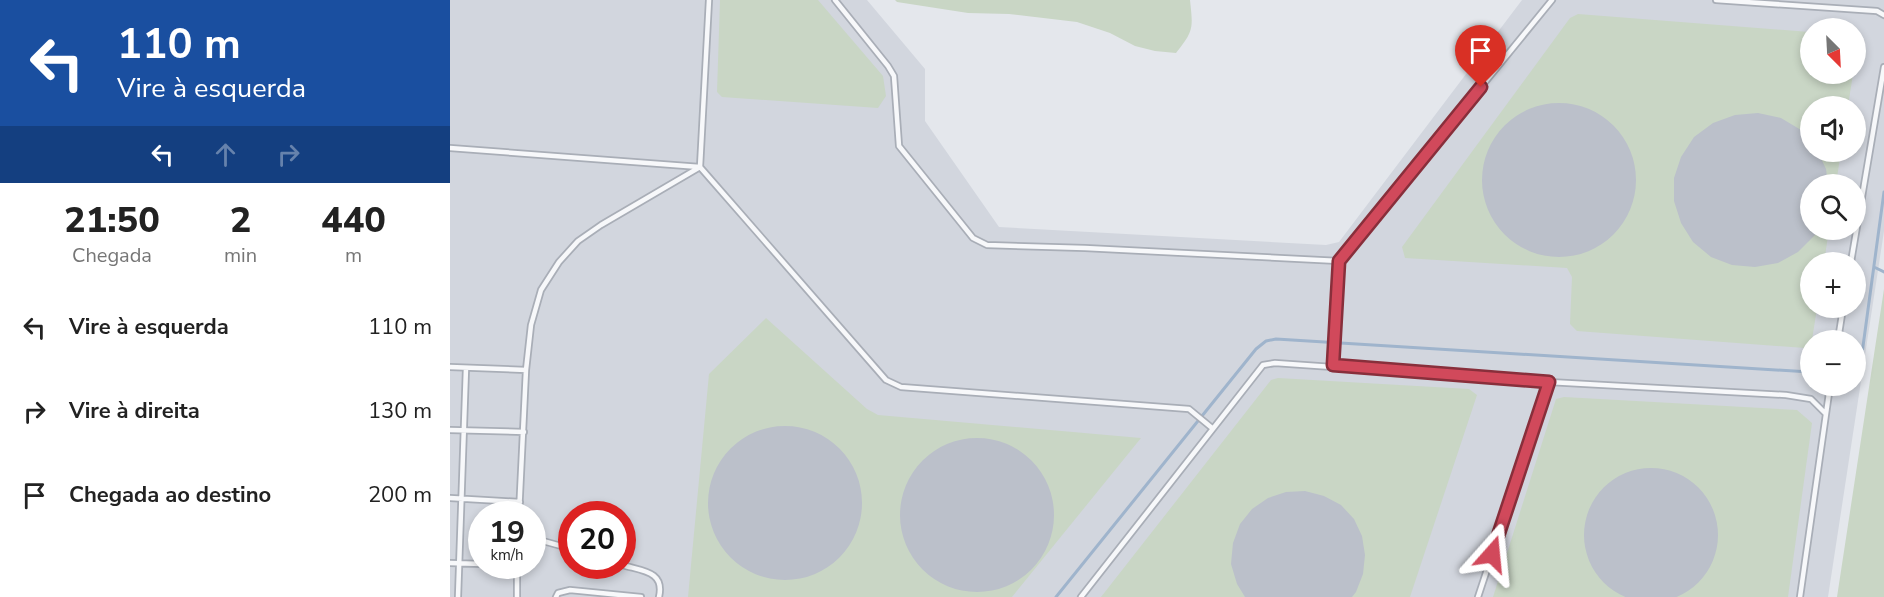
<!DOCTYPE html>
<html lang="pt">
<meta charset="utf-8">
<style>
:root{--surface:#fff;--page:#f2f2f2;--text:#222;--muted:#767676}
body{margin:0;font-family:"Nunito Sans",sans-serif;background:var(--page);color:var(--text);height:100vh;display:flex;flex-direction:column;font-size:22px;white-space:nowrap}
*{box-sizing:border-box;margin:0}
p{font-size:20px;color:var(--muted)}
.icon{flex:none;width:33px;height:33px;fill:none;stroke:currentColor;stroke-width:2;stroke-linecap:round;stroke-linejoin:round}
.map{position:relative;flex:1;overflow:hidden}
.drawer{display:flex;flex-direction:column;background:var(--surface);width:450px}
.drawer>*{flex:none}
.top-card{background:#1a4fa0;color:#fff;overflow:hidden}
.needle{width:39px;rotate:156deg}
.buttons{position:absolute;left:1350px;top:18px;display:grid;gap:12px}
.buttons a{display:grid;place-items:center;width:66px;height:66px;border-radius:50%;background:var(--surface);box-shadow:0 3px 9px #0003;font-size:30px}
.speed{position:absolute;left:18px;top:501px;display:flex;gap:12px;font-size:30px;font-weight:700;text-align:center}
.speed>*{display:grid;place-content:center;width:78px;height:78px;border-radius:50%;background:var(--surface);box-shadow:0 3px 9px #0003;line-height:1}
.speed small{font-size:15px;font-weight:400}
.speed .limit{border:9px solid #d22;background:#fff;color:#111}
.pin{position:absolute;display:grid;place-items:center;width:51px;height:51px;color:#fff;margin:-62px -26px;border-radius:50% 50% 50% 0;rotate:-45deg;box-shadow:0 0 6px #0007}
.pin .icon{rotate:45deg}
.me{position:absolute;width:66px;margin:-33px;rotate:18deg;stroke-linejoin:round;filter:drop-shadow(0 0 4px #0008)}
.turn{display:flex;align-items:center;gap:21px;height:126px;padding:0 18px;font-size:27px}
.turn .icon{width:78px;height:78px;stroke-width:2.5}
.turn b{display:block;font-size:42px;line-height:51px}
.lanes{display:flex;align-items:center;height:57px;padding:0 18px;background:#0003;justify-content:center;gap:30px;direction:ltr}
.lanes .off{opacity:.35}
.eta{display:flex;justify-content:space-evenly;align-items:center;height:102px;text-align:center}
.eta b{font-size:36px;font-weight:800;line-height:42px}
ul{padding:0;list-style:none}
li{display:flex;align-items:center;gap:18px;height:84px;padding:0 18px}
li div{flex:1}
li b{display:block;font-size:22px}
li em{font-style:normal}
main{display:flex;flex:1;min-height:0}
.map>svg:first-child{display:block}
</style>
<main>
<section class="drawer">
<div class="top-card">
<div class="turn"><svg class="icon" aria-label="left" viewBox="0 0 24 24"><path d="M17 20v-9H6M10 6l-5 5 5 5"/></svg><div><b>110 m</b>Vire à esquerda</div></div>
<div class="lanes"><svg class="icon" aria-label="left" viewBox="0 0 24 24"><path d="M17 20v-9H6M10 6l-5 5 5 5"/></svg><svg class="icon off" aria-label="ahead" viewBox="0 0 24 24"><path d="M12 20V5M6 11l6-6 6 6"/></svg><svg class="icon off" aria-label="right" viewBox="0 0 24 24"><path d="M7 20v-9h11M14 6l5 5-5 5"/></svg></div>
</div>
<div class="eta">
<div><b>21:50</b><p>Chegada</p></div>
<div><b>2</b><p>min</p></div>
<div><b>440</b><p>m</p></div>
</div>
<ul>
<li><svg class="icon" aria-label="left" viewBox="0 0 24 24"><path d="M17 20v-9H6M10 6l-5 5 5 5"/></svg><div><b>Vire à esquerda</b></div><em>110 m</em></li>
<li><svg class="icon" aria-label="right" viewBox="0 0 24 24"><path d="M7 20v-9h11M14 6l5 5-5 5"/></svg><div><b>Vire à direita</b></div><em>130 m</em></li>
<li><svg class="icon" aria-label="arrive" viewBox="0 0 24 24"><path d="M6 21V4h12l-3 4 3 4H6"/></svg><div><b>Chegada ao destino</b></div><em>200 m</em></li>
</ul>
</section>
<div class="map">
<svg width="1434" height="597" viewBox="0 0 1434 597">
<rect width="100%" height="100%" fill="#e4e7ec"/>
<path fill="#d2d6de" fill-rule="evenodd" d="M 0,0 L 417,0 L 475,69 L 475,121 L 549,227 L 876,245 L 889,242 L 1072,0 L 1434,0 L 1434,231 L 1378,597 L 0,597 ZM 1360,28 L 1406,28 L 1406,74 L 1360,74 ZM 1360,106 L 1406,106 L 1406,152 L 1360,152 ZM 1360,184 L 1406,184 L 1406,230 L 1360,230 ZM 1360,262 L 1406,262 L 1406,308 L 1360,308 ZM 1360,340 L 1406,340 L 1406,386 L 1360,386 ZM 32,514 L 82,514 L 82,566 L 32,566 ZM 122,514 L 172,514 L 172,566 L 122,566 Z"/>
<path fill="#c9d6c5" d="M 270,0 L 368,0 L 433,76 L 436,96 L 428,108 L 272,97 L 267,92 Z
M 445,0 L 740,0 C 743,28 744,31 726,53 L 705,51 L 685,46 L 660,33 L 627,22 L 559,14 L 518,13 L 447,2 Z
M 1128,14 L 1360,32 L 1360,74 L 1403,74 L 1398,106 L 1360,106 L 1360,152 L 1391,152 L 1386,184 L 1360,184 L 1360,230 L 1379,230 L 1374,262 L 1360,262 L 1360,308 L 1367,308 L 1362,340 L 1355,348 L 1127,331 L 1120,324 L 1122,277 L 1117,268 L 955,258 L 952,247 L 1120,18 Z
M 1434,289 L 1434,597 L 1387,597 Z
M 316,318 L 417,409 L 428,415 L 691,438 L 562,597 L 238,597 L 259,374 Z
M 828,378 L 1019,389 L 1027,395 L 960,597 L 651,597 L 821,380 Z
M 1114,397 L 1347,410 L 1362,423 L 1338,597 L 1043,597 L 1106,399 Z"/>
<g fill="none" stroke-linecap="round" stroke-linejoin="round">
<path stroke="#9fb4cc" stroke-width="3" d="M 1424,267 L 1434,272
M 1406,365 L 1411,361 L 1434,192
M 606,597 L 806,349 L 816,341 L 826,339 L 1360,372"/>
</g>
<path fill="#bbc0ca" d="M1032 180a77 77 0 1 1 154 0a77 77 0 1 1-154 0Z
M 1308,113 L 1331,118 L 1351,130 L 1360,141 L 1360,152 L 1368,152 L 1376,169 L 1378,184 L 1360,184 L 1360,230 L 1370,230 L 1348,252 L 1328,263 L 1305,267 L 1282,265 L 1261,257 L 1243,242 L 1231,223 L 1224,201 L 1224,178 L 1231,157 L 1244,137 L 1263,123 L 1285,115 Z
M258 503a77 77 0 1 1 154 0a77 77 0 1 1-154 0Z
M450 515a77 77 0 1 1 154 0a77 77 0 1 1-154 0Z
M1134 535a67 67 0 1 1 134 0a67 67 0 1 1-134 0Z
M 855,491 L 874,496 L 891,505 L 904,519 L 912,536 L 915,555 L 913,574 L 906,592 L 902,597 L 795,597 L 787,584 L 781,564 L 783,543 L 790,524 L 802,509 L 818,498 L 836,492 Z"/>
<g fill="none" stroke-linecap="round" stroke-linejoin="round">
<g stroke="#a9aeb7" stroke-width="8">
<path id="lane" d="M 385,0 L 438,66 L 444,76 L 449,146 L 523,238 L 537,245 L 635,248 L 889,261 L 883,365
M 1266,0 L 1427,11 L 1434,15
M 0,148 L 250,167 L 259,0
M 889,261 L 1102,0
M 1401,262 L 1434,67
M 1388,340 L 1393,308
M 0,367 L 76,370
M 1376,414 L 1380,386
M 0,430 L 74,432
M 0,498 L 70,502
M 69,514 L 76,370 L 81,325 L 91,290 L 109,262 L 128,241 L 151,225 L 250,167 L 436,380 L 451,387 L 739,409 L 762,428
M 82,538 L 122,549
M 0,563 L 32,564
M 172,565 C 192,571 215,571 209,597
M 8,597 L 16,368
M 67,597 L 67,566
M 106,597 L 108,593 L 120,590 L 191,597
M 631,597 L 813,365 L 825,363 L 1099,382 L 1336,395 L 1361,399 L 1376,414 L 1350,597
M 1028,597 L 1099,382"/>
</g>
<use href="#lane" stroke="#f7f8fa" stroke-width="4.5"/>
</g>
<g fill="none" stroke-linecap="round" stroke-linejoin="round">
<g stroke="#882f3b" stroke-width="15">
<path id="route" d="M 1031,87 L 889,261 L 883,365 L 1099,382 L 1042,554"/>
</g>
<use href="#route" stroke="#d1495b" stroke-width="10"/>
</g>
</svg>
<div class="buttons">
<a><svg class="needle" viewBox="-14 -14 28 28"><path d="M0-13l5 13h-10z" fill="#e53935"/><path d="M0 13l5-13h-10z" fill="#767676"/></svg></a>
<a><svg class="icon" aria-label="sound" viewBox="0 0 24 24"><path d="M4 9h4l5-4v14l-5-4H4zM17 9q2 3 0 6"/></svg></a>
<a><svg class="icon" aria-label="search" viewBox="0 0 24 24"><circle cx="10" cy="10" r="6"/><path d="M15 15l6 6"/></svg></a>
<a>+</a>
<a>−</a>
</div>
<div class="speed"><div>19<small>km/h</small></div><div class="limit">20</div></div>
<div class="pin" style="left:1031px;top:87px;background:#d93025"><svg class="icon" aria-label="arrive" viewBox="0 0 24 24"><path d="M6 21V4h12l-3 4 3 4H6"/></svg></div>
<svg class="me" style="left:1042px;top:554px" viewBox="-20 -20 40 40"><path d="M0-17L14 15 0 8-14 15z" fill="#d1495b" stroke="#fff" stroke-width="4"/></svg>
</div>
</main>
